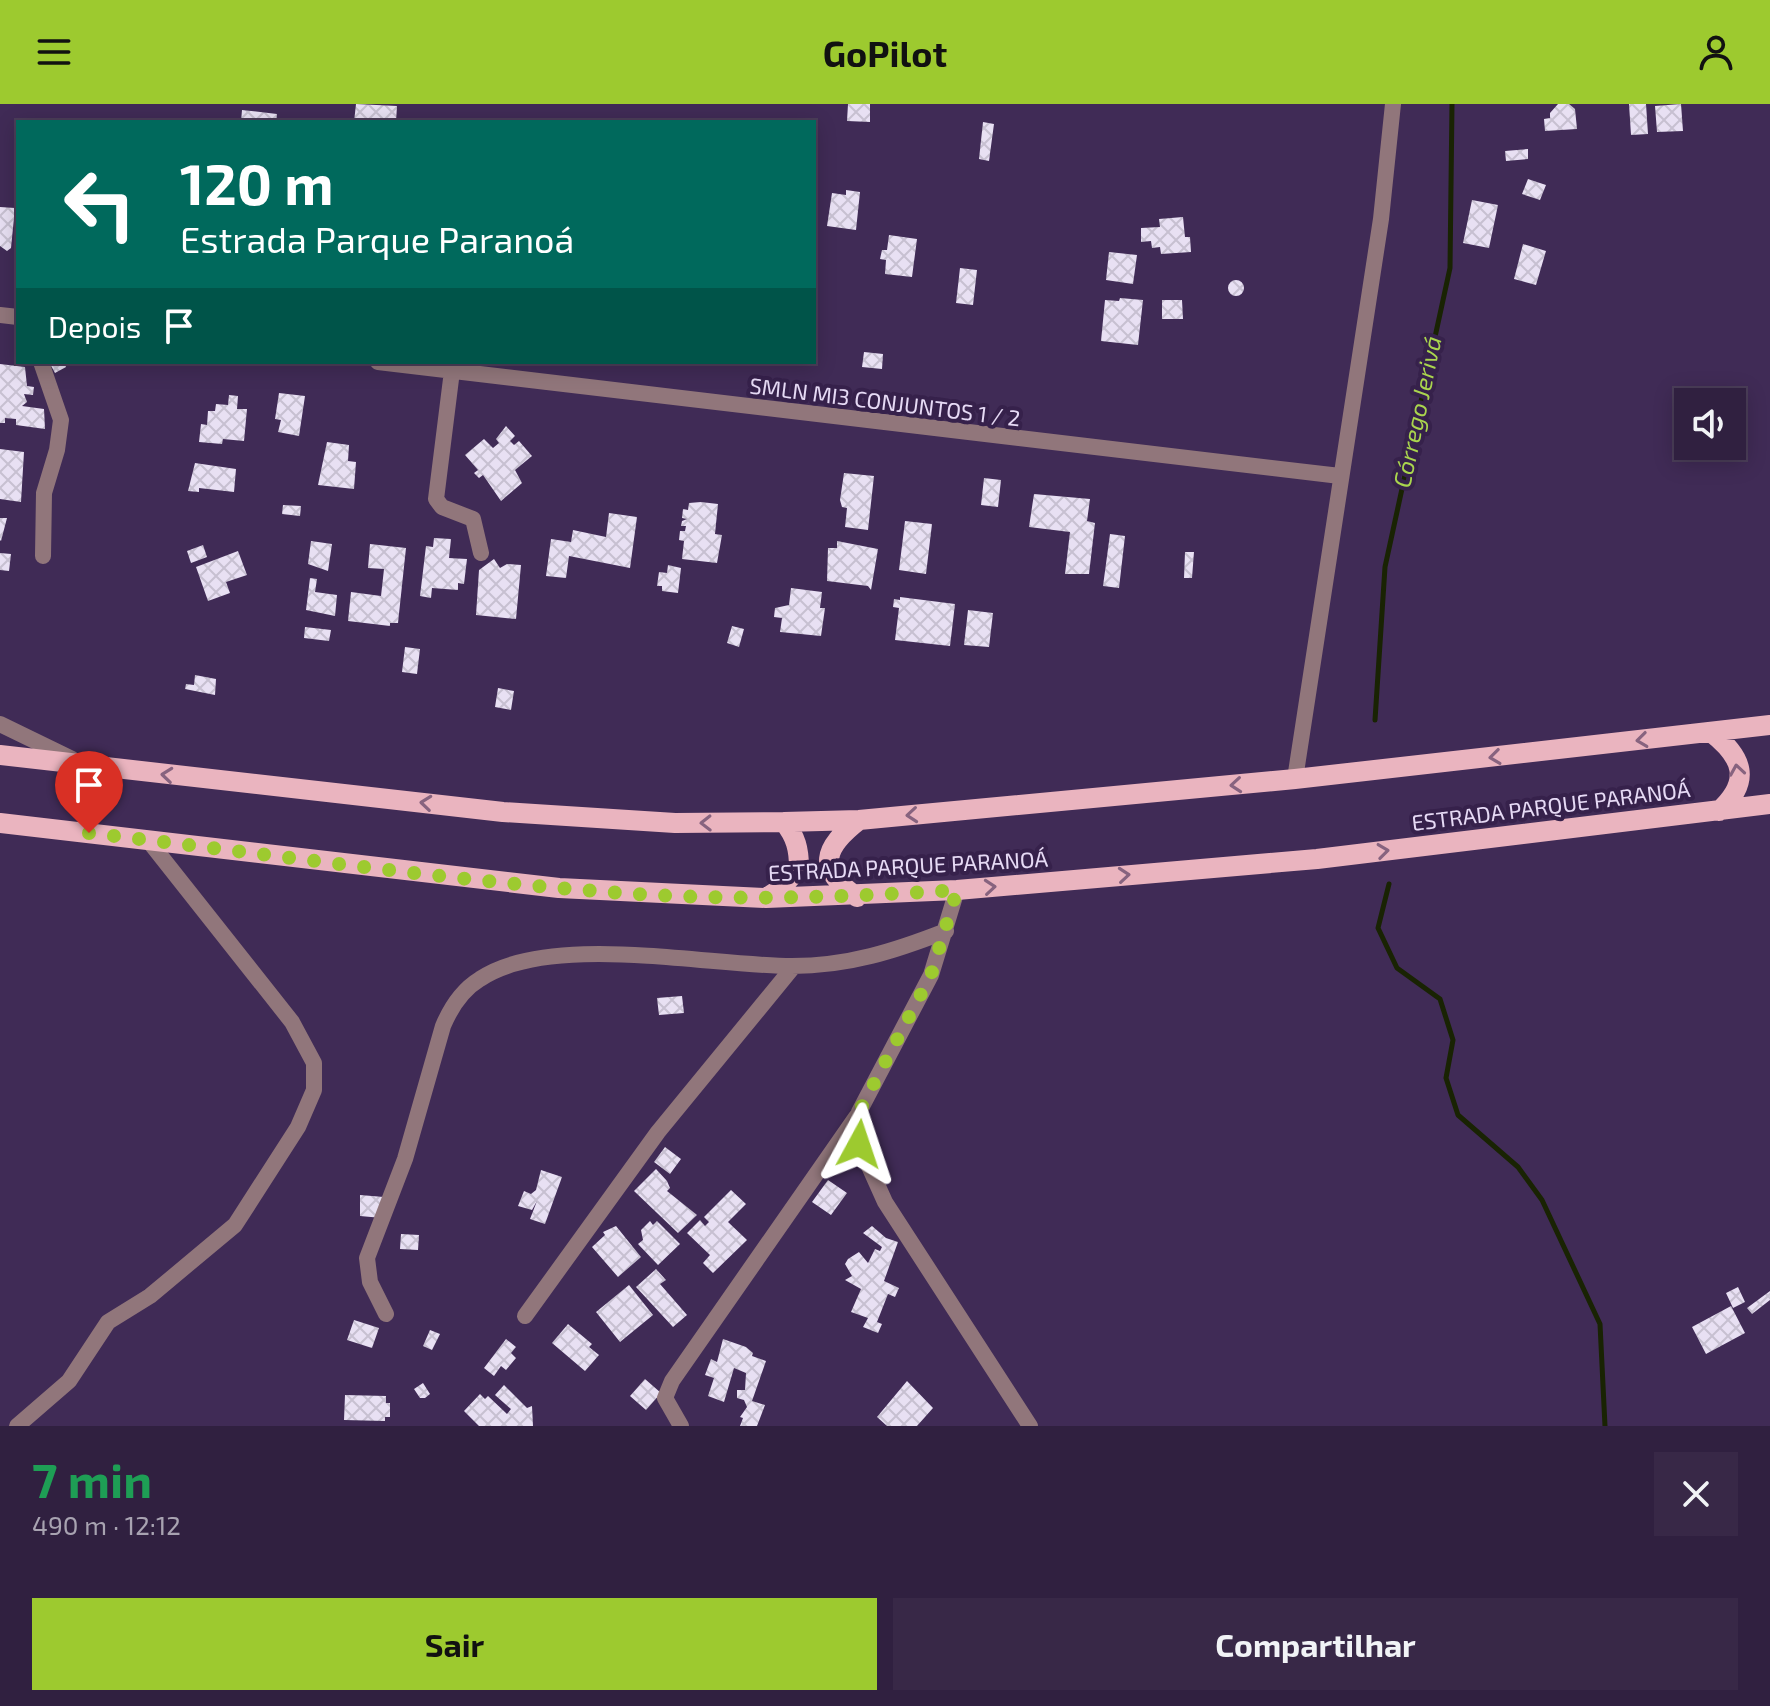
<!DOCTYPE html>
<html lang="pt">
<meta charset="utf-8">
<style>
:root{--surface:#302040;--page:#382847;--text:#f1f3f6;--muted:#a8a3b1;--line:#4b3e59;--accent:#9dca2f}
body{margin:0;font-family:"Exo 2",sans-serif;background:var(--page);color:var(--text);height:100vh;display:flex;flex-direction:column;font-size:30px;white-space:nowrap}
*{box-sizing:border-box;margin:0}
p{font-size:26px;color:var(--muted)}
.icon{flex:none;width:44px;height:44px;fill:none;stroke:currentColor;stroke-width:2;stroke-linecap:round;stroke-linejoin:round}
.map{position:relative;height:1322px;overflow:hidden}
.panel{display:flex;flex-direction:column;background:var(--surface);flex:1}
.panel>*{flex:none}
.banner{position:absolute;left:16px;top:16px;width:800px;height:244px;border-radius:0px;box-shadow:0 4px 20px #0003,0 0 0 2px var(--line);background:#00695c;color:#fff;overflow:hidden}
.tools{position:absolute;left:1674px;top:284px;display:grid;gap:16px}
.tools a{display:grid;place-items:center;width:72px;height:72px;border-radius:0px;background:var(--surface);box-shadow:0 4px 20px #0003,0 0 0 2px var(--line);font-size:40px}
.pin{position:absolute;display:grid;place-items:center;width:68px;height:68px;color:#fff;margin:-82px -34px;border-radius:50% 50% 50% 0;rotate:-45deg;box-shadow:0 0 8px #0007}
.pin .icon{rotate:45deg}
.me{position:absolute;width:88px;margin:-44px;rotate:5deg;stroke-linejoin:round;filter:drop-shadow(0 0 6px #0008)}
.turn{display:flex;align-items:center;gap:28px;height:168px;padding:0 32px;font-size:36px}
.turn .icon{width:104px;height:104px;stroke-width:2.5}
.turn b{display:block;font-size:56px;line-height:68px}
.then{display:flex;align-items:center;height:76px;padding:0 32px;background:#0003;gap:16px;font-size:30px}
.round{display:grid;place-items:center;flex:none;width:84px;height:84px;border-radius:0px;background:var(--page)}
.summary{display:flex;align-items:center;justify-content:space-between;height:136px;padding:0 32px}
h1{font-size:48px;font-weight:700;line-height:60px;color:#1e9e55}
.button{display:flex;gap:16px;margin-top:auto;padding:16px 32px}
.button a{flex:1;height:92px;border-radius:0px;background:var(--accent);color:#111;font-size:32px;font-weight:700;line-height:92px;text-align:center}
.button a+a{background:var(--page);color:var(--text)}
header{display:flex;justify-content:space-between;align-items:center;height:104px;padding:0 32px;background:var(--accent);color:#111;font-size:36px;font-weight:700}
.map>svg:first-child{display:block}
</style>
<header><svg class="icon" aria-label="menu" viewBox="0 0 24 24"><path d="M4 6h16M4 12h16M4 18h16"/></svg>GoPilot<svg class="icon" aria-label="person" viewBox="0 0 24 24"><circle cx="12" cy="8" r="4"/><path d="M4 21q1-7 8-7t8 7"/></svg></header>
<div class="map">
<svg width="1770" height="1322" viewBox="0 0 1770 1322">
<defs>
<pattern id="building-cross-hatch" width="8" height="8" patternUnits="userSpaceOnUse" patternTransform="scale(2)"><rect width="8" height="8" fill="#e8e0f3"/><path d="M0 0l8 8M0 8l8-8" fill="none" stroke="#c7c0d1"/></pattern>
</defs>
<rect width="100%" height="100%" fill="#402b56"/>
<g fill="none" stroke-linecap="round" stroke-linejoin="round">
<path stroke="#192303" stroke-width="5" d="M 1375,616 L 1385,463 L 1450,164 L 1452,0
M 1389,780 L 1378,824 L 1397,864 L 1440,895 L 1453,936 L 1446,974 L 1458,1011 L 1518,1063 L 1542,1096 L 1600,1220 L 1605,1322"/>
</g>
<path fill="url(#building-cross-hatch)" d="M 356,0 L 397,2 L 396,18 L 354,18 Z
M 848,0 L 870,0 L 870,18 L 847,17 Z
M 1558,0 L 1569,0 L 1575,5 L 1577,25 L 1545,27 L 1544,15 L 1550,14 L 1550,9 Z
M 1629,0 L 1646,0 L 1648,30 L 1631,31 Z
M 1681,0 L 1683,27 L 1657,28 L 1655,2 Z
M 242,6 L 277,10 L 276,18 L 241,18 Z
M 983,18 L 994,20 L 989,57 L 979,55 Z
M 1528,45 L 1528,55 L 1506,57 L 1505,47 Z
M 1528,75 L 1546,81 L 1540,96 L 1522,90 Z
M 846,86 L 860,88 L 856,126 L 827,122 L 832,89 L 846,91 Z
M 1472,96 L 1498,101 L 1489,144 L 1463,139 Z
M 0,103 L 15,104 L 11,144 L 7,147 L 0,142 Z
M 1183,113 L 1185,133 L 1190,133 L 1191,148 L 1161,150 L 1160,143 L 1152,144 L 1151,137 L 1141,138 L 1141,124 L 1160,123 L 1159,115 Z
M 889,131 L 917,135 L 912,173 L 885,170 L 886,156 L 880,155 L 882,146 L 887,146 Z
M 1523,140 L 1546,147 L 1536,181 L 1514,175 Z
M 1109,148 L 1137,151 L 1133,180 L 1106,176 Z
M 960,164 L 977,166 L 973,201 L 956,199 Z
M1228 184a8 8 0 1 1 16 0a8 8 0 1 1-16 0Z
M 1120,194 L 1143,196 L 1138,241 L 1101,237 L 1105,196 L 1119,197 Z
M 1162,196 L 1182,196 L 1183,215 L 1162,215 Z
M 864,248 L 883,250 L 882,265 L 862,263 Z
M 49,258 L 64,258 L 66,263 L 55,269 Z
M 0,260 L 25,263 L 27,282 L 34,283 L 33,291 L 24,290 L 27,298 L 22,302 L 44,305 L 45,325 L 16,321 L 16,315 L 5,314 L 5,319 L 0,319 Z
M 279,289 L 305,292 L 299,332 L 278,328 L 281,316 L 275,315 Z
M 229,291 L 238,292 L 237,305 L 247,305 L 244,337 L 223,335 L 222,340 L 199,338 L 201,320 L 207,321 L 208,307 L 215,307 L 216,300 L 228,301 Z
M 506,322 L 515,332 L 510,337 L 514,341 L 519,337 L 532,352 L 515,366 L 522,379 L 501,397 L 483,371 L 479,374 L 474,369 L 478,366 L 465,351 L 484,335 L 493,344 L 499,339 L 496,335 Z
M 327,338 L 349,341 L 348,357 L 356,358 L 354,385 L 318,381 Z
M 0,345 L 24,348 L 21,398 L 0,395 Z
M 195,359 L 236,365 L 234,388 L 199,384 L 199,388 L 188,387 Z
M 844,369 L 874,372 L 868,426 L 845,423 L 847,404 L 842,403 L 840,396 Z
M 984,374 L 1001,376 L 998,403 L 981,401 Z
M 1034,390 L 1090,395 L 1087,417 L 1095,419 L 1089,470 L 1065,470 L 1070,428 L 1029,423 Z
M 701,398 L 718,400 L 715,430 L 722,431 L 717,459 L 682,455 L 684,437 L 679,436 L 680,427 L 685,427 L 686,422 L 681,422 L 682,417 L 687,415 L 682,414 L 683,405 L 688,406 L 689,399 Z
M 283,401 L 301,402 L 300,412 L 282,410 Z
M 609,409 L 637,413 L 630,464 L 569,452 L 566,474 L 546,472 L 551,435 L 571,438 L 573,426 L 606,433 Z
M 0,414 L 7,414 L 1,437 L 0,436 Z
M 905,417 L 932,420 L 926,470 L 899,466 Z
M 1110,430 L 1125,432 L 1119,484 L 1103,482 Z
M 434,434 L 451,435 L 449,454 L 467,455 L 464,480 L 458,479 L 458,486 L 432,484 L 431,494 L 420,492 L 426,442 L 433,443 Z
M 311,437 L 332,440 L 328,467 L 308,460 Z
M 837,437 L 878,445 L 871,486 L 868,482 L 827,477 L 828,444 L 837,444 Z
M 370,440 L 406,444 L 398,519 L 390,519 L 390,522 L 348,517 L 351,488 L 381,492 L 384,465 L 368,464 Z
M 203,441 L 207,453 L 191,459 L 187,447 Z
M 238,447 L 247,471 L 226,478 L 230,489 L 208,497 L 196,463 Z
M 1185,448 L 1194,448 L 1192,474 L 1184,474 Z
M 0,449 L 11,450 L 9,467 L 0,466 Z
M 494,455 L 500,464 L 507,460 L 521,461 L 516,515 L 476,511 L 479,466 Z
M 668,461 L 681,464 L 678,489 L 662,487 L 662,482 L 657,482 L 659,468 L 667,469 Z
M 310,474 L 317,475 L 315,488 L 337,491 L 335,512 L 306,506 Z
M 791,484 L 822,488 L 820,504 L 825,504 L 821,532 L 780,528 L 782,514 L 774,513 L 775,504 L 789,501 Z
M 900,493 L 955,500 L 950,542 L 895,536 L 899,504 L 893,503 L 894,495 L 900,496 Z
M 968,506 L 993,509 L 989,543 L 964,541 Z
M 732,522 L 744,525 L 739,543 L 727,539 Z
M 305,523 L 331,526 L 329,537 L 304,534 Z
M 405,543 L 420,545 L 417,570 L 402,568 Z
M 195,571 L 216,575 L 215,591 L 185,585 L 186,580 L 194,581 Z
M 498,584 L 514,587 L 511,606 L 495,603 Z
M 682,892 L 684,909 L 659,911 L 657,894 Z
M 665,1043 L 681,1055 L 670,1070 L 654,1058 Z
M 656,1065 L 667,1077 L 670,1084 L 667,1087 L 697,1111 L 678,1129 L 634,1087 Z
M 541,1066 L 562,1073 L 545,1120 L 530,1115 L 537,1097 L 532,1106 L 518,1102 L 524,1087 L 531,1090 L 536,1086 Z
M 828,1076 L 847,1089 L 831,1111 L 812,1098 Z
M 731,1086 L 746,1100 L 728,1118 L 747,1136 L 713,1169 L 703,1159 L 710,1151 L 687,1129 L 700,1116 L 705,1122 L 709,1118 L 704,1113 Z
M 360,1091 L 384,1093 L 382,1114 L 360,1112 Z
M 650,1117 L 653,1121 L 657,1117 L 680,1140 L 658,1161 L 638,1140 L 643,1136 L 641,1126 Z
M 616,1122 L 641,1153 L 618,1173 L 592,1143 L 605,1131 L 603,1128 Z
M 872,1122 L 886,1134 L 898,1138 L 884,1177 L 899,1184 L 895,1193 L 888,1190 L 877,1218 L 882,1220 L 878,1229 L 863,1223 L 868,1214 L 851,1208 L 861,1185 L 845,1176 L 852,1172 L 845,1160 L 848,1155 L 859,1148 L 868,1159 L 875,1145 L 880,1147 L 882,1143 L 863,1129 Z
M 401,1130 L 419,1131 L 418,1146 L 400,1145 Z
M 656,1165 L 666,1176 L 660,1180 L 687,1211 L 673,1223 L 636,1183 Z
M 629,1181 L 653,1211 L 620,1238 L 596,1208 Z
M 1738,1183 L 1745,1198 L 1733,1204 L 1726,1189 Z
M 1770,1187 L 1770,1196 L 1752,1210 L 1747,1204 Z
M 1731,1202 L 1745,1229 L 1706,1250 L 1692,1223 Z
M 354,1216 L 379,1224 L 372,1244 L 347,1236 Z
M 568,1220 L 592,1240 L 589,1243 L 599,1251 L 585,1267 L 552,1239 Z
M 430,1226 L 440,1230 L 432,1246 L 423,1242 Z
M 506,1235 L 516,1243 L 511,1249 L 516,1254 L 506,1266 L 501,1262 L 494,1272 L 484,1264 Z
M 723,1235 L 746,1243 L 753,1249 L 752,1252 L 766,1257 L 752,1297 L 765,1301 L 757,1322 L 740,1322 L 743,1314 L 740,1313 L 747,1303 L 744,1296 L 737,1294 L 737,1286 L 745,1286 L 746,1269 L 734,1264 L 724,1298 L 708,1292 L 714,1274 L 705,1271 L 711,1255 L 717,1258 Z
M 645,1275 L 661,1289 L 646,1306 L 630,1292 Z
M 907,1277 L 933,1304 L 917,1322 L 887,1322 L 877,1313 Z
M 423,1279 L 430,1290 L 425,1294 L 420,1294 L 414,1285 Z
M 504,1281 L 527,1304 L 532,1302 L 533,1322 L 479,1322 L 464,1307 L 480,1290 L 485,1295 L 488,1292 L 507,1310 L 511,1305 L 495,1291 Z
M 345,1291 L 386,1292 L 386,1299 L 390,1299 L 390,1313 L 385,1313 L 385,1317 L 344,1316 Z"/>
<g fill="none" stroke-linecap="round" stroke-linejoin="round">
<path stroke="#91767b" stroke-width="16" d="M 0,211 L 18,213
M 41,258 L 61,316 L 57,346 L 44,389 L 43,452
M 378,258 L 1340,372
M 452,267 L 436,395 L 442,403 L 473,415 L 481,449
M 0,620 L 72,655
M 1295,675 L 1381,115 L 1393,0
M 957,786 L 931,871 L 859,1008 L 859,1040 L 885,1098 L 1030,1322
M 386,1210 L 370,1178 L 367,1154 L 405,1055 L 443,922 C 451,903 462,886 480,875 C 550,828 709,862 792,862 C 848,862 895,847 946,827
M 525,1212 L 658,1028 L 794,862
M 17,1322 L 69,1277 L 108,1218 L 150,1192 L 235,1121 L 298,1023 L 314,986 L 314,959 L 292,918 L 148,736
M 681,1322 L 665,1294 L 672,1277 L 856,1013"/>
<path stroke="#eab4bf" stroke-width="20" d="M 1711,628 C 1743,653 1752,677 1719,707
M 0,651 L 503,708 L 675,719 L 784,718 L 859,716 L 1295,675 L 1770,621
M 0,719 L 559,784 L 766,794 L 957,786 L 1317,755 L 1770,700
M 857,793 C 816,765 823,744 859,716
M 766,794 L 780,785 L 799,764 C 799,745 796,733 784,718"/>
</g>
<defs><path id="oneway-chevron" d="M-2-3.5L2.5 0L-2 3.5" fill="none" stroke-width="1.6" stroke-linecap="round" stroke-linejoin="round" transform="scale(2)"/></defs>
<g stroke="#87637f">
<use href="#oneway-chevron" transform="translate(1642 636) rotate(173)"/>
<use href="#oneway-chevron" transform="translate(1495 653) rotate(173)"/>
<use href="#oneway-chevron" transform="translate(1737 666) rotate(-99)"/>
<use href="#oneway-chevron" transform="translate(167 671) rotate(-174)"/>
<use href="#oneway-chevron" transform="translate(1236 681) rotate(175)"/>
<use href="#oneway-chevron" transform="translate(426 699) rotate(-174)"/>
<use href="#oneway-chevron" transform="translate(912 711) rotate(175)"/>
<use href="#oneway-chevron" transform="translate(706 719) rotate(179)"/>
<use href="#oneway-chevron" transform="translate(1383 747) rotate(-7)"/>
<use href="#oneway-chevron" transform="translate(1124 771) rotate(-5)"/>
<use href="#oneway-chevron" transform="translate(990 783) rotate(-5)"/>
</g>
<g fill="none" stroke-linecap="round" stroke-linejoin="round">
<path stroke="#9dca2f" stroke-width="14" stroke-dasharray="0 25.2" d="M 89,729 C 271,750 454,778 637,790 C 744,797 850,793 957,786 L 931,871 L 859,1008 L 859,1040"/>
</g>
<g text-anchor="middle" stroke-width="8" stroke-linejoin="round" paint-order="stroke">
<g font-size="22" fill="#e6daf5" stroke="#36214b">
<text transform="translate(885 298) rotate(7)" y="8">SMLN MI3 CONJUNTOS 1 / 2</text>
<text transform="translate(1551 702) rotate(-7)" y="8">ESTRADA PARQUE PARANOÁ</text>
<text transform="translate(908 762) rotate(-3)" y="8">ESTRADA PARQUE PARANOÁ</text>
</g>
<g font-size="24" font-style="italic" fill="#aad54e" stroke="#36214b">
<text transform="translate(1418 308) rotate(-78)" y="8">Córrego Jerivá</text>
</g>
</g>
</svg>
<div class="tools">
<a><svg class="icon" aria-label="sound" viewBox="0 0 24 24"><path d="M4 9h4l5-4v14l-5-4H4zM17 9q2 3 0 6"/></svg></a>
</div>
<div class="pin" style="left:89px;top:729px;background:#d93025"><svg class="icon" aria-label="arrive" viewBox="0 0 24 24"><path d="M6 21V4h12l-3 4 3 4H6"/></svg></div>
<svg class="me" style="left:859px;top:1040px" viewBox="-20 -20 40 40"><path d="M0-17L14 15 0 8-14 15z" fill="#9dca2f" stroke="#fff" stroke-width="4"/></svg>
<div class="banner">
<div class="turn"><svg class="icon" aria-label="left" viewBox="0 0 24 24"><path d="M17 20v-9H6M10 6l-5 5 5 5"/></svg><div><b>120 m</b>Estrada Parque Paranoá</div></div>
<div class="then">Depois<svg class="icon" aria-label="arrive" viewBox="0 0 24 24"><path d="M6 21V4h12l-3 4 3 4H6"/></svg></div>
</div>
</div>
<section class="panel">
<div class="summary"><div><h1>7 min</h1><p>490 m · 12:12</p></div><a class="round"><svg class="icon" aria-label="close" viewBox="0 0 24 24"><path d="M6 6l12 12M18 6L6 18"/></svg></a></div>
<div class="button"><a>Sair</a><a>Compartilhar</a></div>
</section>
